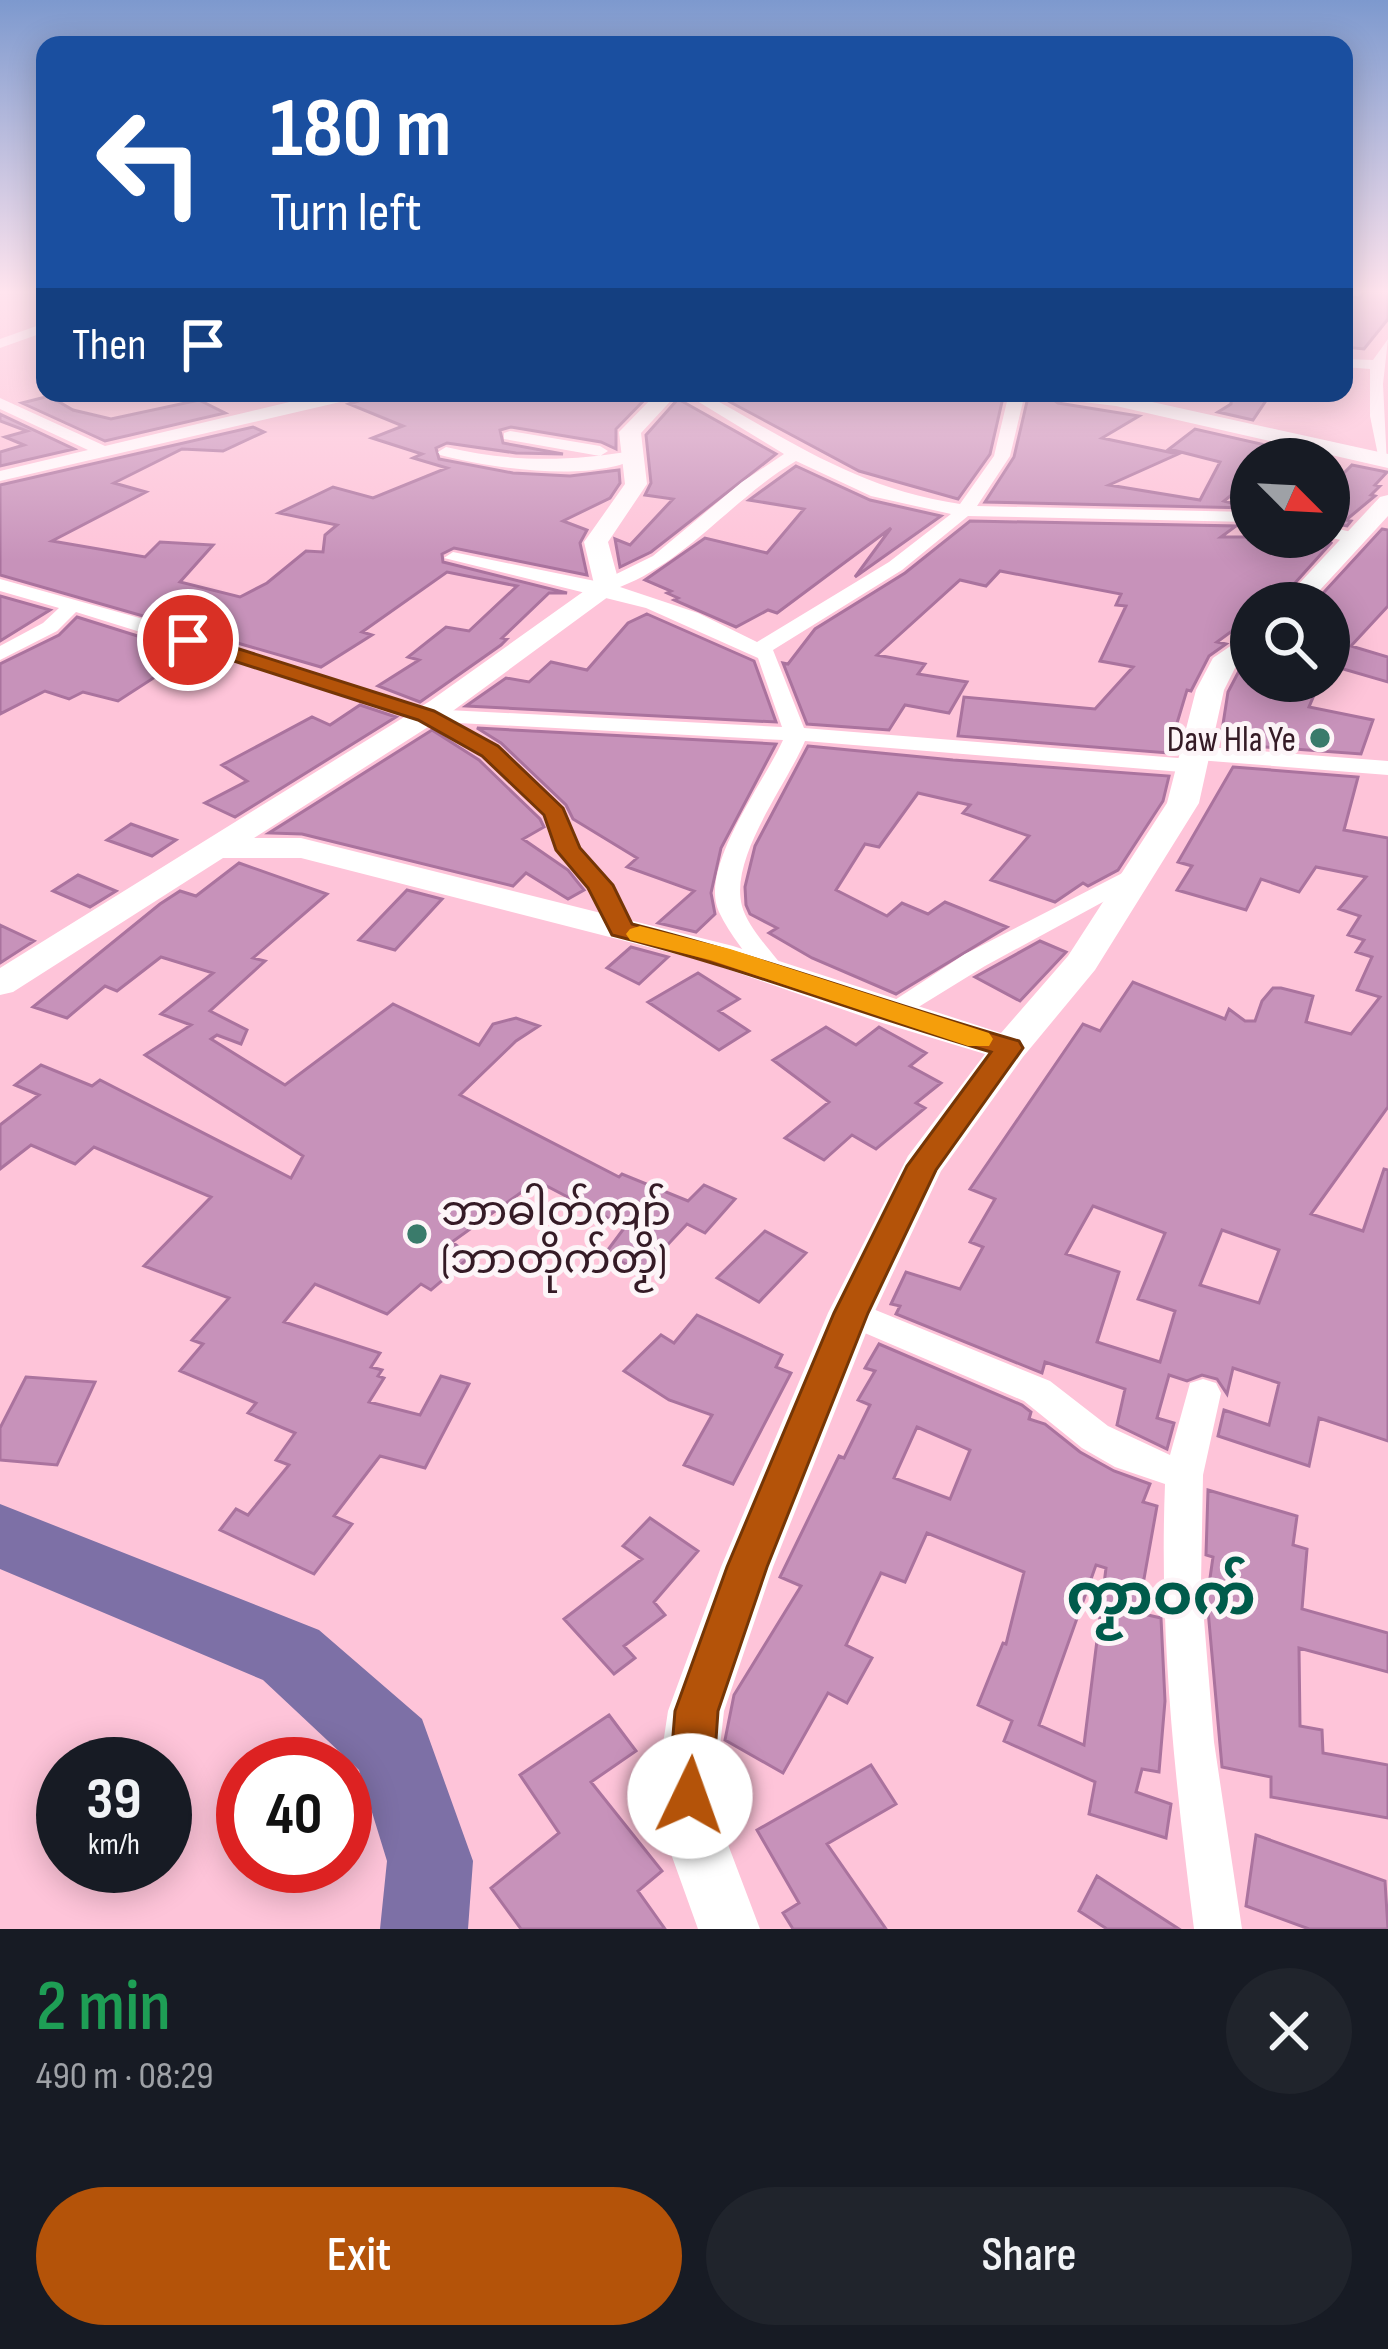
<!DOCTYPE html>
<meta charset="utf-8">
<style>
:root{--surface:#171b24;--page:#20242c;--text:#f1f3f6;--muted:#9ea1a6;--accent:#b45309}
body{margin:0;font-family:"Sofia Sans Condensed","Noto Sans Myanmar",sans-serif;background:var(--page);color:var(--text);height:100vh;display:flex;flex-direction:column;font-size:45px;white-space:nowrap}
*{box-sizing:border-box;margin:0}
p{font-size:39px;color:var(--muted)}
.icon{flex:none;width:66px;height:66px;fill:none;stroke:currentColor;stroke-width:2;stroke-linecap:round;stroke-linejoin:round}
.map{position:relative;height:1929px;overflow:hidden}
.sheet{display:flex;flex-direction:column;background:var(--surface);flex:1}
.sheet>*{flex:none}
.top-card{position:absolute;left:36px;top:36px;width:1317px;height:366px;border-radius:24px;box-shadow:0 6px 30px #0003;background:#1a4fa0;color:#fff;overflow:hidden}
.needle{width:78px;rotate:114deg}
.buttons{position:absolute;left:1230px;top:438px;display:grid;gap:24px}
.buttons a{display:grid;place-items:center;width:120px;height:120px;border-radius:50%;background:var(--surface);box-shadow:0 6px 30px #0003;font-size:60px}
.speed{position:absolute;left:36px;top:1737px;display:flex;gap:24px;font-size:60px;font-weight:700;text-align:center}
.speed>*{display:grid;place-content:center;width:156px;height:156px;border-radius:50%;background:var(--surface);box-shadow:0 6px 30px #0003;line-height:1}
.speed small{font-size:30px;font-weight:400}
.speed .limit{border:18px solid #d22;background:#fff;color:#111}
.pin{position:absolute;display:grid;place-items:center;width:102px;height:102px;color:#fff;margin:-51px;border:6px solid #fff;border-radius:50%;box-shadow:0 3px 12px #0007}
.me{position:absolute;width:132px;margin:-66px;rotate:3deg;stroke-linejoin:round;filter:drop-shadow(0 0 9px #0008)}
.turn{display:flex;align-items:center;gap:42px;height:252px;padding:0 36px;font-size:54px}
.turn .icon{width:156px;height:156px;stroke-width:2.5}
.turn b{display:block;font-size:84px;line-height:102px}
.then{display:flex;align-items:center;height:114px;padding:0 36px;background:#0003;gap:24px;font-size:45px}
.round{display:grid;place-items:center;flex:none;width:126px;height:126px;border-radius:63px;background:var(--page)}
.summary{display:flex;align-items:center;justify-content:space-between;height:204px;padding:0 36px}
h1{font-size:72px;font-weight:600;line-height:90px;color:#1e9e55}
.button{display:flex;gap:24px;margin-top:auto;padding:24px 36px}
.button a{flex:1;height:138px;border-radius:72px;background:var(--accent);color:#fff;font-size:48px;font-weight:600;line-height:138px;text-align:center}
.button a+a{background:var(--page);color:var(--text)}
.map>svg:first-child{display:block}
</style>
<div class="map">
<svg width="1388" height="1929" viewBox="0 0 1388 1929">
<rect width="100%" height="100%" fill="#fec4d9"/>
<g fill="none" stroke-linecap="round" stroke-linejoin="round">
<path fill="#7d70a6" fill-rule="evenodd" d="M 0,1504 L 319,1630 L 422,1719 L 473,1861 L 468,1929 L 380,1929 L 387,1861 L 359,1770 L 263,1680 L 0,1569 Z"/>
</g>
<path fill="#c792ba" stroke="#aa739e" stroke-width="3" fill-rule="evenodd" d="M 1364,291 L 1388,291 L 1388,319 L 1364,349 L 1344,347 L 1344,296 L 1360,298 Z
M 383,393 L 650,394 L 616,429 L 616,449 L 601,442 L 511,427 L 500,430 L 503,443 L 563,454 L 516,453 L 447,443 L 436,448 L 439,459 L 513,473 L 570,476 L 619,470 L 620,483 L 610,498 L 563,521 L 587,530 L 580,543 L 587,575 L 454,548 L 442,554 L 443,562 L 567,593 L 549,593 L 502,638 L 507,639 L 501,645 L 420,702 L 378,686 L 419,660 L 408,657 L 446,627 L 469,631 L 517,586 L 447,572 L 362,632 L 372,635 L 321,667 L 0,575 L 0,485 L 253,427 L 264,432 L 223,451 L 182,449 L 114,483 L 146,492 L 52,541 L 145,557 L 160,542 L 213,545 L 180,582 L 240,597 L 267,583 L 306,551 L 323,552 L 325,535 L 337,525 L 279,513 L 333,487 L 373,498 L 447,468 L 413,458 L 422,454 L 372,438 L 403,426 L 349,404 Z
M 724,393 L 1004,393 L 990,454 L 958,499 L 859,471 L 717,395 Z
M 1029,393 L 1045,393 L 1058,403 L 1139,416 L 1102,438 L 1178,454 L 1109,485 L 1200,500 L 1220,462 L 1169,449 L 1195,429 L 1287,450 L 1276,459 L 1251,459 L 1251,479 L 1224,501 L 1251,508 L 985,502 L 1014,457 Z
M 1232,393 L 1271,393 L 1253,420 L 1218,412 L 1231,404 Z
M 49,396 L 73,410 L 111,419 L 199,400 L 225,413 L 105,441 L 22,403 Z
M 678,399 L 776,454 L 651,552 L 620,567 L 615,539 L 630,545 L 673,499 L 645,495 L 651,483 L 646,435 Z
M 0,414 L 74,449 L 0,466 L 0,452 L 24,445 L 5,437 L 27,431 L 0,421 Z
M 1352,465 L 1387,472 L 1375,485 L 1380,486 L 1371,495 L 1375,496 L 1346,520 L 1351,521 L 1347,526 L 1329,523 L 1329,488 Z
M 796,466 L 870,500 L 941,516 L 855,577 L 891,528 L 777,613 L 768,610 L 736,627 L 674,600 L 678,598 L 667,593 L 671,591 L 645,580 L 705,538 L 767,553 L 804,509 L 749,500 Z
M 970,521 L 1236,526 L 1221,537 L 1323,537 L 1331,543 L 1277,603 L 1251,603 L 1251,617 L 1217,642 L 1226,644 L 1209,656 L 1191,691 L 1187,690 L 1168,753 L 958,736 L 964,697 L 1095,709 L 1133,667 L 1100,661 L 1126,606 L 1116,605 L 1121,594 L 1000,571 L 986,586 L 960,580 L 877,655 L 925,664 L 918,674 L 967,682 L 949,713 L 905,705 L 889,730 L 807,724 L 783,663 L 788,664 L 815,629 L 905,573 Z
M 1382,529 L 1388,530 L 1388,606 L 1351,646 L 1388,657 L 1388,682 L 1333,666 L 1329,670 L 1329,603 L 1314,603 Z
M 0,596 L 50,610 L 0,641 Z
M 647,614 L 754,661 L 776,722 L 466,706 L 506,678 L 529,682 L 551,662 L 587,670 L 628,623 Z
M 77,617 L 192,653 L 118,701 L 83,692 L 69,699 L 45,691 L 0,714 L 0,664 L 59,635 Z
M 1251,660 L 1251,681 L 1320,681 L 1309,707 L 1373,720 L 1361,754 L 1239,745 L 1241,740 L 1221,737 L 1228,692 L 1239,671 Z
M 360,705 L 396,717 L 235,817 L 205,803 L 247,781 L 222,765 L 312,717 L 330,725 Z
M 477,728 L 776,744 L 721,848 L 711,893 L 715,914 L 696,932 L 658,923 L 694,891 L 627,867 L 637,858 L 573,819 L 566,805 L 501,743 Z
M 432,730 L 479,760 L 540,819 L 544,827 L 523,839 L 568,870 L 584,890 L 568,899 L 526,873 L 513,886 L 302,834 L 269,833 Z
M 808,746 L 953,760 L 1169,776 L 1163,801 L 1118,870 L 1088,886 L 1083,883 L 1055,902 L 991,880 L 1029,836 L 963,813 L 970,805 L 918,793 L 879,847 L 865,844 L 836,890 L 887,916 L 902,903 L 928,914 L 945,902 L 1007,927 L 896,994 L 812,958 L 769,933 L 777,928 L 750,914 L 746,905 L 745,887 L 755,846 Z
M 1233,767 L 1358,777 L 1344,830 L 1388,838 L 1388,1107 L 1311,1214 L 1363,1231 L 1384,1169 L 1388,1170 L 1388,1441 L 1319,1418 L 1309,1466 L 1218,1436 L 1224,1410 L 1269,1425 L 1279,1383 L 1233,1368 L 1227,1394 L 1217,1379 L 1202,1375 L 1187,1381 L 1169,1375 L 1157,1418 L 1174,1423 L 1167,1449 L 1117,1425 L 1125,1389 L 1045,1362 L 1042,1373 L 896,1314 L 900,1306 L 891,1304 L 906,1272 L 960,1289 L 983,1247 L 970,1242 L 995,1199 L 970,1189 L 1083,1024 L 1100,1031 L 1133,982 L 1225,1019 L 1229,1009 L 1245,1021 L 1255,1021 L 1262,1001 L 1273,988 L 1281,988 L 1313,996 L 1306,1022 L 1351,1034 L 1380,997 L 1357,990 L 1372,957 L 1356,952 L 1364,940 L 1348,935 L 1360,916 L 1339,909 L 1366,877 L 1316,867 L 1299,892 L 1261,879 L 1246,910 L 1177,890 L 1192,866 L 1178,862 ZM 1093,1206 L 1165,1233 L 1138,1299 L 1175,1311 L 1160,1362 L 1097,1342 L 1119,1272 L 1066,1254 ZM 1222,1230 L 1279,1250 L 1259,1303 L 1200,1285 Z
M 131,824 L 176,840 L 152,856 L 107,840 Z
M 239,863 L 327,894 L 253,958 L 265,961 L 210,1011 L 247,1030 L 241,1044 L 217,1035 L 211,1039 L 285,1085 L 393,1004 L 479,1045 L 493,1024 L 516,1018 L 539,1026 L 516,1041 L 460,1095 L 619,1177 L 622,1174 L 688,1201 L 704,1185 L 735,1199 L 705,1233 L 687,1224 L 643,1271 L 604,1255 L 625,1227 L 537,1181 L 452,1242 L 471,1256 L 431,1290 L 421,1284 L 387,1314 L 315,1284 L 284,1322 L 380,1353 L 371,1367 L 382,1370 L 378,1376 L 384,1378 L 369,1402 L 420,1415 L 441,1376 L 469,1384 L 425,1468 L 380,1456 L 334,1516 L 352,1524 L 314,1574 L 220,1530 L 236,1509 L 248,1515 L 289,1465 L 276,1460 L 295,1433 L 248,1413 L 256,1403 L 180,1371 L 203,1344 L 192,1340 L 229,1298 L 144,1266 L 211,1197 L 94,1147 L 75,1164 L 31,1145 L 0,1169 L 0,1125 L 39,1095 L 15,1085 L 41,1065 L 92,1086 L 100,1080 L 291,1178 L 303,1156 L 145,1055 L 191,1025 L 161,1014 L 213,973 L 161,957 L 117,991 L 105,986 L 67,1018 L 33,1007 L 160,904 L 180,891 L 196,896 Z
M 78,875 L 116,891 L 90,907 L 53,891 Z
M 407,890 L 442,899 L 395,950 L 359,940 Z
M 0,925 L 34,941 L 0,963 Z
M 1040,941 L 1066,952 L 1020,1001 L 975,977 Z
M 631,947 L 668,957 L 639,984 L 607,968 Z
M 698,973 L 739,999 L 719,1011 L 749,1031 L 719,1050 L 648,1002 Z
M 826,1027 L 856,1045 L 879,1027 L 926,1053 L 910,1066 L 941,1083 L 916,1103 L 925,1108 L 876,1149 L 852,1135 L 824,1160 L 785,1138 L 829,1102 L 773,1060 Z
M 765,1231 L 806,1253 L 759,1302 L 717,1278 Z
M 697,1315 L 782,1355 L 776,1367 L 791,1373 L 733,1484 L 684,1465 L 712,1415 L 669,1400 L 624,1371 L 661,1335 L 674,1343 Z
M 879,1344 L 1022,1405 L 1031,1412 L 1029,1419 L 1045,1424 L 1080,1452 L 1114,1471 L 1150,1484 L 1143,1502 L 1157,1506 L 1142,1590 L 1153,1592 L 1148,1615 L 1161,1618 L 1165,1701 L 1159,1772 L 1142,1769 L 1136,1792 L 1171,1804 L 1166,1838 L 1089,1814 L 1095,1782 L 1004,1741 L 1012,1721 L 978,1705 L 1003,1643 L 1006,1644 L 1024,1572 L 927,1533 L 905,1582 L 881,1573 L 846,1645 L 872,1658 L 847,1703 L 828,1693 L 783,1773 L 725,1740 L 734,1695 L 801,1586 L 780,1577 L 839,1456 L 844,1458 L 870,1405 L 858,1400 L 875,1371 L 865,1368 ZM 917,1427 L 970,1450 L 950,1499 L 894,1478 ZM 1096,1565 L 1106,1568 L 1084,1745 L 1039,1725 Z
M 26,1377 L 95,1382 L 57,1465 L 0,1460 L 0,1428 Z
M 1208,1490 L 1297,1516 L 1293,1545 L 1307,1549 L 1302,1609 L 1388,1633 L 1388,1672 L 1299,1648 L 1300,1726 L 1322,1730 L 1323,1753 L 1388,1765 L 1388,1818 L 1271,1797 L 1271,1777 L 1222,1767 L 1207,1599 L 1213,1557 L 1206,1555 Z
M 650,1518 L 698,1551 L 654,1602 L 665,1615 L 624,1646 L 635,1658 L 614,1674 L 564,1619 L 642,1559 L 623,1546 Z
M 609,1715 L 636,1751 L 591,1782 L 662,1871 L 638,1891 L 665,1929 L 521,1929 L 491,1888 L 559,1833 L 520,1775 Z
M 871,1765 L 896,1804 L 827,1844 L 886,1929 L 793,1929 L 783,1913 L 799,1903 L 757,1830 Z
M 1256,1835 L 1385,1881 L 1388,1929 L 1309,1929 L 1246,1906 Z
M 1097,1876 L 1179,1929 L 1107,1929 L 1079,1911 Z"/>
<g fill="none" stroke-linecap="round" stroke-linejoin="round">
<path fill="#fff" fill-rule="evenodd" d="M 45,323 L 45,332 L 0,348 L 0,339 Z
M 1388,339 L 1383,384 L 1387,465 L 1379,460 L 1370,416 L 1370,369 L 1344,367 L 1344,359 L 1373,360 Z
M 298,393 L 314,393 L 313,397 L 379,393 L 0,481 L 0,471 L 88,450 L 0,409 L 0,398 L 105,446 L 298,400 Z
M 684,393 L 703,393 C 791,441 858,489 960,504 L 994,456 L 1009,393 L 1025,393 L 1010,456 L 977,506 L 1251,512 L 1251,522 L 968,516 L 902,570 L 773,650 L 804,728 L 1190,759 L 1183,753 L 1194,746 L 1388,761 L 1388,775 L 1198,760 L 1205,766 L 1194,773 L 805,741 C 786,786 729,857 742,906 C 748,929 776,956 790,976 L 776,984 L 766,982 C 751,959 730,936 719,912 C 698,868 765,781 783,740 L 458,723 L 498,746 L 563,808 L 580,848 L 613,885 L 634,930 L 621,938 L 612,936 L 588,887 L 557,850 L 544,816 L 482,756 L 429,722 L 76,612 L 57,631 L 0,660 L 0,646 L 43,623 L 59,608 L 0,591 L 0,579 L 161,624 L 428,709 L 782,727 L 758,658 L 646,608 L 444,558 L 453,552 L 600,582 L 653,556 L 742,482 L 784,454 ZM 796,461 L 871,496 L 951,514 L 889,562 L 757,642 L 698,613 L 620,587 C 689,560 733,498 796,461 Z
M 510,431 L 600,446 L 608,451 L 600,456 L 504,439 L 504,433 Z
M 446,447 C 509,462 568,462 632,451 L 640,456 C 596,484 490,468 440,455 L 438,452 Z
M 1329,527 L 1361,534 L 1364,538 L 1355,543 L 1327,537 Z
M 1138,865 L 1151,873 L 1147,878 L 985,966 L 899,1019 L 889,1022 L 875,1013 L 965,954 Z
M 851,1300 L 1050,1381 L 1108,1426 L 1170,1455 L 1190,1383 L 1203,1379 L 1216,1383 L 1221,1393 L 1203,1475 L 1201,1583 L 1214,1742 L 1242,1929 L 1194,1929 C 1175,1780 1159,1634 1165,1484 L 1115,1467 L 1082,1448 L 1024,1401 L 839,1322 L 834,1313 L 839,1304 Z"/>
<path fill="#fff" fill-rule="evenodd" d="M 657,393 L 678,393 L 641,433 L 647,484 L 608,542 L 620,586 L 616,591 L 450,713 L 254,838 L 301,838 L 733,946 L 1001,1033 L 1068,956 L 1167,803 L 1196,690 L 1213,658 L 1251,632 L 1251,654 L 1235,668 L 1224,690 L 1199,803 L 1095,970 L 1023,1057 L 941,1171 L 874,1313 L 773,1567 L 724,1711 L 718,1764 L 721,1826 L 760,1929 L 698,1929 L 661,1826 L 660,1764 L 668,1711 L 721,1567 L 828,1313 L 908,1156 L 985,1054 L 876,1021 L 707,962 L 301,858 L 223,858 L 13,992 L 0,995 L 0,968 L 430,701 L 594,584 L 584,542 L 625,484 L 619,432 Z
M 1049,393 L 1116,394 L 1388,454 L 1388,468 L 1116,406 L 1059,399 Z
M 1388,495 L 1388,516 L 1308,603 L 1281,603 L 1380,497 Z"/>
</g>
<linearGradient id="sky" x2="0" y2="1"><stop stop-color="#7d99ce"/><stop offset="0.52" stop-color="#ffe4ee"/><stop offset="1" stop-color="#ffe4ee" stop-opacity="0"/></linearGradient>
<rect width="1388" height="561" fill="url(#sky)"/>
<path fill="#b45309" stroke="#753606" stroke-width="3" d="M 181,635 L 195,635 L 434,711 L 498,746 L 563,808 L 580,848 L 613,885 L 632,924 C 763,957 889,1004 1019,1041 L 1023,1048 L 936,1170 L 868,1313 L 767,1567 L 718,1711 L 712,1796 L 706,1811 L 690,1818 L 674,1811 L 668,1796 L 675,1711 L 727,1567 L 834,1313 L 907,1166 L 991,1052 C 863,1015 740,967 612,935 L 588,888 L 556,850 L 544,815 L 482,756 L 418,720 L 181,644 Z"/>
<path fill="#f59e0b" d="M 640,926 L 730,949 L 989,1033 L 993,1039 L 989,1046 L 968,1046 L 710,960 L 630,940 L 626,934 L 630,929 Z"/>
<g fill="#3a7b6b" stroke="#fdf5f8" stroke-width="4.5">
<circle cx="1320" cy="738" r="12"/>
<circle cx="417" cy="1234" r="12"/>
</g>
<g text-anchor="middle" stroke-width="10" stroke-linejoin="round" paint-order="stroke">
<g font-size="36" fill="#351b26" stroke="#fdf5f8" text-anchor="end">
<text x="1296" y="751">Daw Hla Ye</text>
</g>
<g font-size="42" fill="#351b26" stroke="#fdf5f8" text-anchor="start">
<text x="441" y="1225">ဘာဓါတ်ကျာ်<tspan x="441" dy="48">(ဘာတိုက်တၟိ)</tspan></text>
</g>
<g font-size="57" font-weight="bold" fill="#005b4b" stroke="#fdf5f8">
<text x="1161" y="1614">ကၟာဝက်</text>
</g>
</g>
</svg>
<div class="buttons">
<a><svg class="needle" viewBox="-14 -14 28 28"><path d="M0-13l5 13h-10z" fill="#e53935"/><path d="M0 13l5-13h-10z" fill="#9ea1a6"/></svg></a>
<a><svg class="icon" aria-label="search" viewBox="0 0 24 24"><circle cx="10" cy="10" r="6"/><path d="M15 15l6 6"/></svg></a>
</div>
<div class="speed"><div>39<small>km/h</small></div><div class="limit">40</div></div>
<div class="pin" style="left:188px;top:640px;background:#d93025"><svg class="icon" aria-label="arrive" viewBox="0 0 24 24"><path d="M6 21V4h12l-3 4 3 4H6"/></svg></div>
<svg class="me" style="left:690px;top:1796px" viewBox="-20 -20 40 40"><circle r="19" fill="#fff"/><path d="M0-13L10 11 0 6-10 11z" fill="#b45309"/></svg>
<div class="top-card">
<div class="turn"><svg class="icon" aria-label="left" viewBox="0 0 24 24"><path d="M17 20v-9H6M10 6l-5 5 5 5"/></svg><div><b>180 m</b>Turn left</div></div>
<div class="then">Then<svg class="icon" aria-label="arrive" viewBox="0 0 24 24"><path d="M6 21V4h12l-3 4 3 4H6"/></svg></div>
</div>
</div>
<section class="sheet">
<div class="summary"><div><h1>2 min</h1><p>490 m · 08:29</p></div><a class="round"><svg class="icon" aria-label="close" viewBox="0 0 24 24"><path d="M6 6l12 12M18 6L6 18"/></svg></a></div>
<div class="button"><a>Exit</a><a>Share</a></div>
</section>
